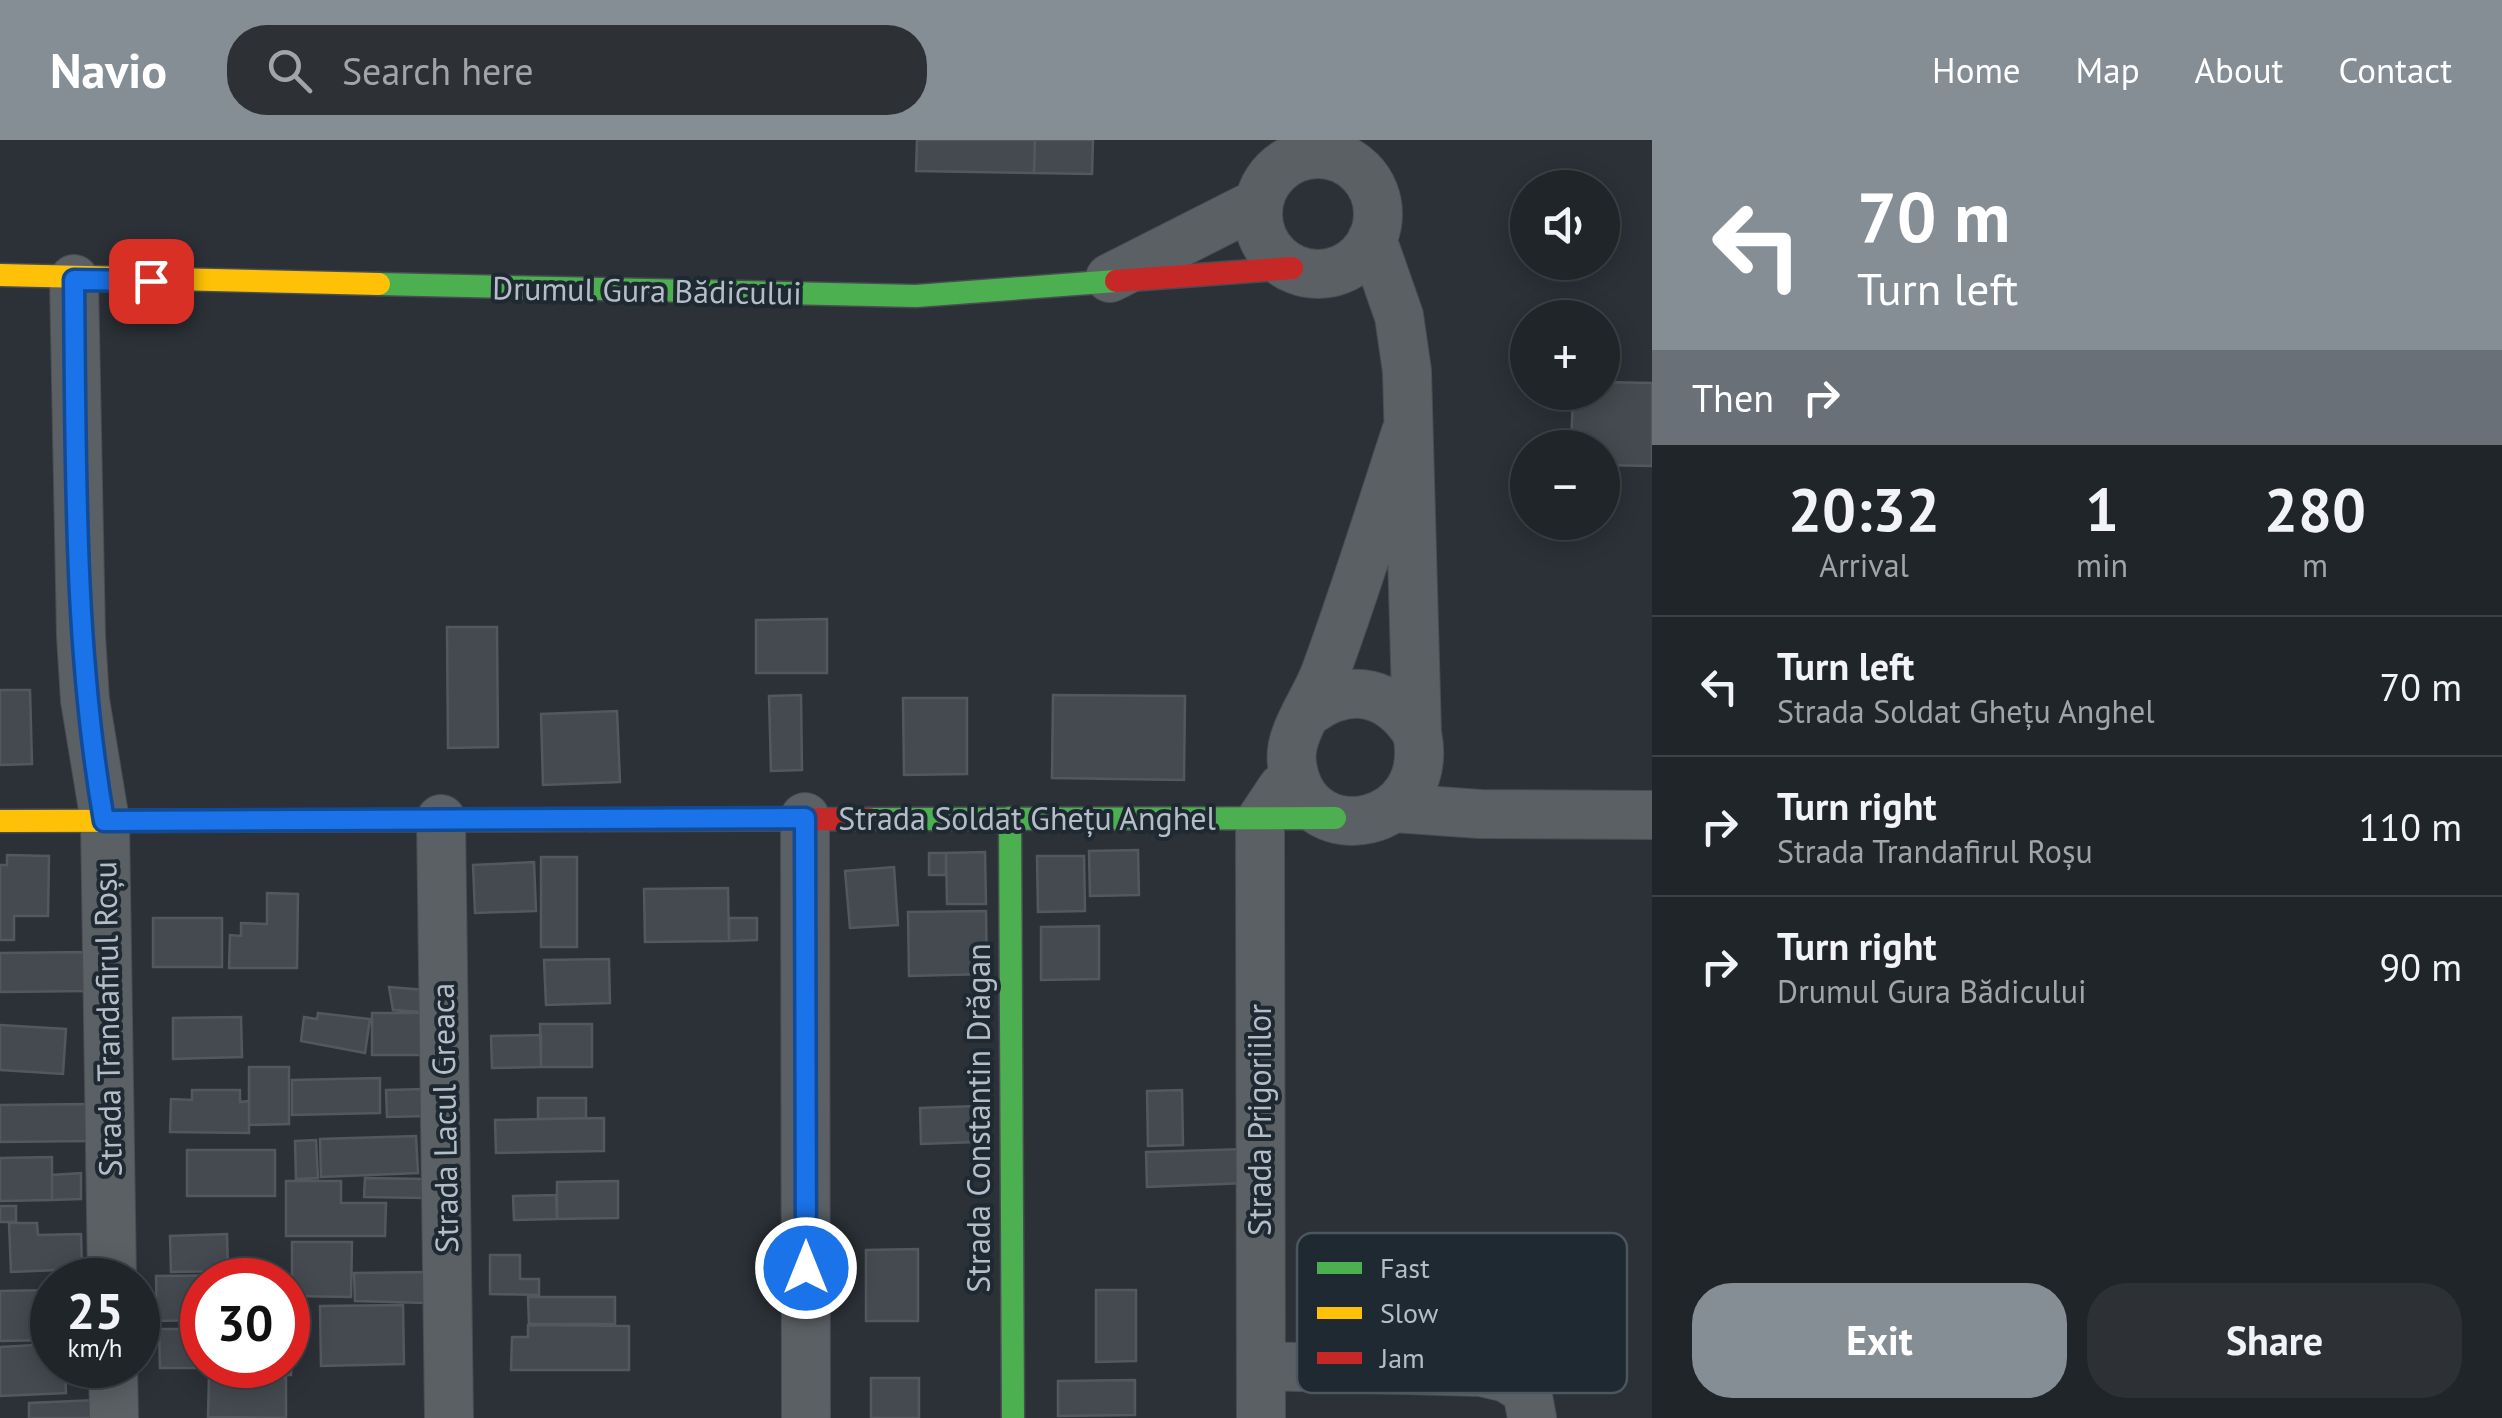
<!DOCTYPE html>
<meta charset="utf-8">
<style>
:root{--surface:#202529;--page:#2d3135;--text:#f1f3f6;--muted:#a2a5a8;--line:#3d4246;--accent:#858d95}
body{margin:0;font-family:"PT Sans",sans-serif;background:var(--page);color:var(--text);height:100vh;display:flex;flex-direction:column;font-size:38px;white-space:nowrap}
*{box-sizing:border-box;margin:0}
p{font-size:32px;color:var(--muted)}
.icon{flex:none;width:55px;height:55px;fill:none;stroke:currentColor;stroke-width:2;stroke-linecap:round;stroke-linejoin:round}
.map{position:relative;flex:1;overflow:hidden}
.panel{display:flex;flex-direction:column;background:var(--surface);width:850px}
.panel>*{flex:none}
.hud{background:#858d95;color:#fff;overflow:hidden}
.buttons{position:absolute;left:1510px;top:30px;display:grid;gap:20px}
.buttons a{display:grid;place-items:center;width:110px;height:110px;border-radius:50%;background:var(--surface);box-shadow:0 5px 25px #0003,0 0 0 2px var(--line);font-size:50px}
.speed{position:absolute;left:30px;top:1118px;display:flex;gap:20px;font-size:50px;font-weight:700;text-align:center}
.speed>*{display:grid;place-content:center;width:130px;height:130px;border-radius:50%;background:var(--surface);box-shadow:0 5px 25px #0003,0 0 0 2px var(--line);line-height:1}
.speed small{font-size:25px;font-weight:400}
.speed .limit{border:15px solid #d22;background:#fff;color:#111}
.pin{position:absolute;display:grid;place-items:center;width:85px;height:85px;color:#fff;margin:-42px;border-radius:20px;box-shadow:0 5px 15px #0006}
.me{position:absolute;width:110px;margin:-55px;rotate:0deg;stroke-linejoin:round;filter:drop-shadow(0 0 8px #0008)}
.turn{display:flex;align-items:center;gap:35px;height:210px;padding:0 40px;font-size:45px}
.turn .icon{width:130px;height:130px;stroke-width:2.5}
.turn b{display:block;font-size:70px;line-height:85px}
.then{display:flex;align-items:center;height:95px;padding:0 40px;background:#0003;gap:20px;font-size:38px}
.eta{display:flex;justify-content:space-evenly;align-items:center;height:170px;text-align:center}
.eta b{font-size:60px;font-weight:700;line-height:70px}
.action{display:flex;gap:20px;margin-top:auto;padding:20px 40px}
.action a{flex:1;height:115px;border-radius:40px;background:var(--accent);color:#fff;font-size:40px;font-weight:700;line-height:115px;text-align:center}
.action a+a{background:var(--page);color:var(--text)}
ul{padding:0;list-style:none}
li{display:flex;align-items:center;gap:30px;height:140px;padding:0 40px;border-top:2px solid var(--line)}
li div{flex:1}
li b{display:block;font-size:38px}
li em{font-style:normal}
header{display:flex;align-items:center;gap:60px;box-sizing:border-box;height:140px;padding:0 50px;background:var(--accent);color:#fff}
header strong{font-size:48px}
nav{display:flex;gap:55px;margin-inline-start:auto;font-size:35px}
.search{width:700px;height:90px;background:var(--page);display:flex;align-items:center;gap:25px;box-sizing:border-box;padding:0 35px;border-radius:40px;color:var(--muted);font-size:38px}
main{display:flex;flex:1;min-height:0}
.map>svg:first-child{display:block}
</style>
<header>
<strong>Navio</strong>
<div class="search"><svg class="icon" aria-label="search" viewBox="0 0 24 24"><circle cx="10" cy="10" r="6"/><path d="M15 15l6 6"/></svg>Search here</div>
<nav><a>Home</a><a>Map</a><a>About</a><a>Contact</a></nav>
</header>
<main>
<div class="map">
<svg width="1652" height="1278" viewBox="0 0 1652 1278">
<rect width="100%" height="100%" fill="#2b3137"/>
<path fill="#444a4f" stroke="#53585f" stroke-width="2.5" d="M 917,0 L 1035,0 L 1034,33 L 916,31 Z
M 1035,0 L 1093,0 L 1092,34 L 1034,33 Z
M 1602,242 L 1652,243 L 1652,326 L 1602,325 L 1602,308 L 1571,308 L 1573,252 L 1602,252 Z
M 827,479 L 827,533 L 756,533 L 756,480 Z
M 447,487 L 497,487 L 498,607 L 448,608 Z
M 0,550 L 30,550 L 32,624 L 0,625 Z
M 801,555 L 802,630 L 771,631 L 769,556 Z
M 1053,555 L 1185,556 L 1184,640 L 1052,638 Z
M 903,558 L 967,558 L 967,634 L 904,635 Z
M 617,571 L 620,642 L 543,645 L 541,574 Z
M 1138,710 L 1139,755 L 1090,756 L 1089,711 Z
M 985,712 L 986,764 L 947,764 L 946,713 Z
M 929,713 L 946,713 L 946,735 L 929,735 Z
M 7,715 L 49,716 L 48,776 L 14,776 L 14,800 L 0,800 L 0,725 L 7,725 Z
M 1037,716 L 1084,716 L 1085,771 L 1038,772 Z
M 541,717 L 577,717 L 577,807 L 541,807 Z
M 534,722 L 536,771 L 475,773 L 473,725 Z
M 894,727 L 898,785 L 850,788 L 845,731 Z
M 728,748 L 729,801 L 645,802 L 644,749 Z
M 267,753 L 298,754 L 297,828 L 229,828 L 230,795 L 241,796 L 241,783 L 267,784 Z
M 986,771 L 987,834 L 909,836 L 908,772 Z
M 153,778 L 222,778 L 222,827 L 153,827 Z
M 729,778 L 757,778 L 757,800 L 729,801 Z
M 1099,786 L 1099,839 L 1041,840 L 1041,787 Z
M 88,812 L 88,851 L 0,852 L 0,813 Z
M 609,819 L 610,863 L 546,865 L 544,820 Z
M 389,847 L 425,850 L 423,872 L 393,870 Z
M 318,873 L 370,879 L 365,913 L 301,901 L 304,877 L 317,879 Z
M 372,873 L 421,873 L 421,915 L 372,915 Z
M 241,877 L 242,917 L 173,919 L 173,878 Z
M 540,884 L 592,884 L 592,927 L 541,927 Z
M 0,885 L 66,889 L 63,934 L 0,930 Z
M 541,895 L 541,927 L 492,928 L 491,896 Z
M 249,927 L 289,927 L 289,984 L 249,985 Z
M 380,938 L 380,973 L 292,975 L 292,940 Z
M 425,949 L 426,976 L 387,977 L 386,950 Z
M 192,950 L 240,950 L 240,962 L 249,961 L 249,993 L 170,992 L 171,959 L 192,960 Z
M 1182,950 L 1183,1005 L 1148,1006 L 1147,951 Z
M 538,958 L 586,958 L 586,978 L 538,979 Z
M 88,964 L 89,1001 L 0,1002 L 0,965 Z
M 976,966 L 976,1002 L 921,1004 L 920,968 Z
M 604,978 L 604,1011 L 496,1013 L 495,980 Z
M 416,996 L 418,1033 L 321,1037 L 320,999 Z
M 316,1000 L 318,1038 L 296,1039 L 295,1001 Z
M 1245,1009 L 1246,1043 L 1147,1047 L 1146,1012 Z
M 187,1010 L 275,1010 L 275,1056 L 187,1056 Z
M 52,1017 L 52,1060 L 0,1061 L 0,1018 Z
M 81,1033 L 81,1059 L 52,1060 L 52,1035 Z
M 365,1038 L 425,1039 L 425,1058 L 364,1057 Z
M 286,1041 L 341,1041 L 341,1063 L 386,1063 L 385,1096 L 286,1096 Z
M 618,1041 L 618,1078 L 557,1079 L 557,1042 Z
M 556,1055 L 557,1079 L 514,1080 L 513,1056 Z
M 0,1066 L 16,1066 L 16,1082 L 0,1082 Z
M 9,1083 L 37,1083 L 38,1095 L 81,1094 L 82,1129 L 11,1132 Z
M 227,1094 L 228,1131 L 171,1132 L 170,1096 Z
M 292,1102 L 352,1102 L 351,1157 L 292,1156 Z
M 918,1109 L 918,1181 L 866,1181 L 866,1110 Z
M 490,1115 L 520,1115 L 520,1139 L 539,1139 L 539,1155 L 490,1154 Z
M 427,1132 L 427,1163 L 355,1161 L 354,1133 Z
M 244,1135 L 244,1140 L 202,1140 L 202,1180 L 157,1181 L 156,1136 Z
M 52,1150 L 52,1200 L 0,1201 L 0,1151 Z
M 1096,1150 L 1136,1150 L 1136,1221 L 1096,1222 Z
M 528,1157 L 615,1157 L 615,1184 L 529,1184 Z
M 403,1165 L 404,1224 L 321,1226 L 320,1166 Z
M 288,1168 L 292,1168 L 293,1202 L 288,1203 Z
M 528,1185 L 629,1186 L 629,1230 L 511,1230 L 512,1197 L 528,1197 Z
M 159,1189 L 202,1189 L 202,1225 L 240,1228 L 160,1228 Z
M 52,1204 L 52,1225 L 65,1225 L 66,1253 L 0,1256 L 0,1207 Z
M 288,1213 L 292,1213 L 291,1235 L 268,1235 L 268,1227 L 288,1225 Z
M 209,1236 L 286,1237 L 286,1278 L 208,1277 Z
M 871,1238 L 919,1238 L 919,1278 L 871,1278 Z
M 1135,1240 L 1135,1275 L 1058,1276 L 1058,1241 Z
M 96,1260 L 97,1278 L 29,1278 L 29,1263 Z"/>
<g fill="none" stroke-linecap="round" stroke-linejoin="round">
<g stroke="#484d52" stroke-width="50">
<path id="street" d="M1258 74a60 60 0 1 1 120 0a60 60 0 1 1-120 0Z
M 1372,99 L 1399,176 L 1407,231 L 1417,593 C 1437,689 1309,714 1293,630 C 1290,617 1292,604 1297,592 C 1305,571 1318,553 1326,531 C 1355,452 1380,371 1406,292
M 1110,138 L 1258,63
M 74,139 L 81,496 L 85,560 L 105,681 L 112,1140
M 1311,570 C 1351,542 1391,551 1417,593
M 1395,668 L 1480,674 L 1652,675
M 805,677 L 806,1278
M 441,679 L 449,1278
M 113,1225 L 114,1278
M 1261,1226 L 1481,1232 L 1507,1238 L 1527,1251 L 1532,1278
M 1261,1278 L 1260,681 L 1282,648"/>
</g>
<g stroke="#484d52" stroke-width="25">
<path id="fast" d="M 379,144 L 916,156 L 1116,141
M 1010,678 L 1013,1278
M 869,679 L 1335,678"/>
</g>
<g stroke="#484d52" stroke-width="25">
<path id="slow" d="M 0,135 L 379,144
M 0,681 L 591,680"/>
</g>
<g stroke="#484d52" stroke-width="25">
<path id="jam" d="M 1116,141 L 1292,128
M 591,680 L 869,679"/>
</g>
<use href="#street" stroke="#5b6065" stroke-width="48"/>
<use href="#fast" stroke="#4caf50" stroke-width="22"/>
<use href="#slow" stroke="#ffc107" stroke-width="22"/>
<use href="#jam" stroke="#c62828" stroke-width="22"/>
</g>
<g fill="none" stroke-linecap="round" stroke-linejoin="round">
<g stroke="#114b97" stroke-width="25">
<path id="route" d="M 151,141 L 74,140 C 76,321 73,502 104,681 L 805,678 L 806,1128"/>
</g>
<use href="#route" stroke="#1a73e8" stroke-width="18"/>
</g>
<g text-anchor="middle" stroke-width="8" stroke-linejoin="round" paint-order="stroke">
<g font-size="32" fill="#b5bec8" stroke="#1e2932">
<text transform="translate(647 151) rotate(1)" y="11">Drumul Gura Bădicului</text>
<text x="1027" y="690">Strada Soldat Ghețu Anghel</text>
<text transform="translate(108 879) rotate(-91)" y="11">Strada Trandafirul Roșu</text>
<text transform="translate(445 978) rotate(-91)" y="11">Strada Lacul Greaca</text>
<text transform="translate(979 978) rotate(-90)" y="11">Strada Constantin Drăgan</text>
<text transform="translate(1260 980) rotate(-90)" y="11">Strada Prigoriilor</text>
</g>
</g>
<rect x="1297" y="1093" width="330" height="160" rx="15" fill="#1e2932" stroke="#4b565f" stroke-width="2.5"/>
<rect x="1317" y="1122" width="45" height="12" fill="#4caf50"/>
<rect x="1317" y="1167" width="45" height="12" fill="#ffc107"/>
<rect x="1317" y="1212" width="45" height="12" fill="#c62828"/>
<g font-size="28" fill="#b5bec8">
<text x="1380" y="1138">Fast</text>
<text x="1380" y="1183">Slow</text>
<text x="1380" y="1228">Jam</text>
</g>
</svg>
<div class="buttons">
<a><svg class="icon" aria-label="sound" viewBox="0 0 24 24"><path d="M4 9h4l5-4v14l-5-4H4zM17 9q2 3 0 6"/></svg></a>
<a>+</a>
<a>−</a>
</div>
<div class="speed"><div>25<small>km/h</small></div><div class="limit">30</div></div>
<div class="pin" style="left:151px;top:141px;background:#d93025"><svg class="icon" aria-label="arrive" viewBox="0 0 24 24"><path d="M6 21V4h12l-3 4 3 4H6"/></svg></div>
<svg class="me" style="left:806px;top:1128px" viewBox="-20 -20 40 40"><circle r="17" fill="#1a73e8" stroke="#fff" stroke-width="3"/><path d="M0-11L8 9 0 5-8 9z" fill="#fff"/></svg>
</div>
<section class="panel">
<div class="hud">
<div class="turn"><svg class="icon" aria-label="left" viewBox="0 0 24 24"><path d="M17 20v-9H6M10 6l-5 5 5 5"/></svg><div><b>70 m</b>Turn left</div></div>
<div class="then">Then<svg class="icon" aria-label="right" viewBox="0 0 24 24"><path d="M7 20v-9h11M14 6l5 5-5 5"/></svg></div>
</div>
<div class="eta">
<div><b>20:32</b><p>Arrival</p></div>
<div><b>1</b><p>min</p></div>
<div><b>280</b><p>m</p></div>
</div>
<ul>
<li><svg class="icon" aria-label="left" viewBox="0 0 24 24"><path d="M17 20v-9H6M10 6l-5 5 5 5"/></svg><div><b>Turn left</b><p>Strada Soldat Ghețu Anghel</p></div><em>70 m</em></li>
<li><svg class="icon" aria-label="right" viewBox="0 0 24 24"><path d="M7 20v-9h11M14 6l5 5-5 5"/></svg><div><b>Turn right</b><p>Strada Trandafirul Roșu</p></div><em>110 m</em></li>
<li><svg class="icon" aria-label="right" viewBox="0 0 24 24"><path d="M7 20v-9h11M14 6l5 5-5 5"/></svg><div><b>Turn right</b><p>Drumul Gura Bădicului</p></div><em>90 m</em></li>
</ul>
<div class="action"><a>Exit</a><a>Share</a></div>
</section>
</main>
